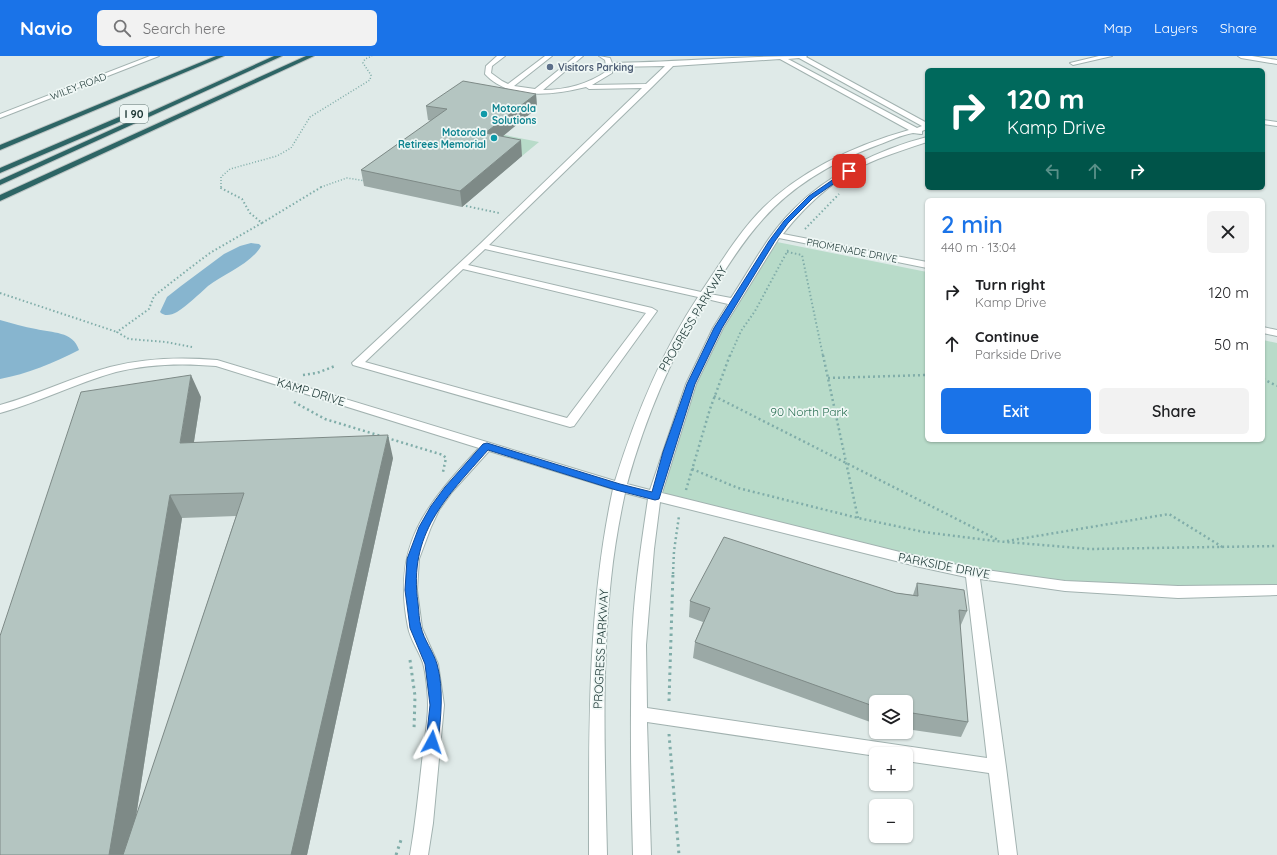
<!DOCTYPE html>
<meta charset="utf-8">
<style>
:root{--surface:#fff;--page:#f2f2f2;--text:#202124;--muted:#757577;--accent:#1a73e8}
body{margin:0;font-family:Quicksand,sans-serif;background:var(--page);color:var(--text);height:100vh;display:flex;flex-direction:column;font-size:15px;white-space:nowrap}
*{box-sizing:border-box;margin:0}
p{font-size:13px;color:var(--muted)}
.icon{flex:none;width:22px;height:22px;fill:none;stroke:currentColor;stroke-width:2;stroke-linecap:round;stroke-linejoin:round}
.map{position:relative;flex:1;overflow:hidden}
.panel{position:absolute;left:925px;top:142px;width:340px;height:244px;display:flex;flex-direction:column;background:var(--surface);border-radius:6px;box-shadow:0 1px 3px #0004}
.panel>*{flex:none}
.top-card{position:absolute;left:925px;top:12px;width:340px;height:122px;border-radius:6px;box-shadow:0 1px 3px #0004;background:#00695c;color:#fff;overflow:hidden}
.buttons{position:absolute;left:869px;top:639px;display:grid;gap:8px}
.buttons a{display:grid;place-items:center;width:44px;height:44px;border-radius:6px;background:var(--surface);box-shadow:0 1px 3px #0004;font-size:20px}
.pin{position:absolute;display:grid;place-items:center;width:34px;height:34px;color:#fff;margin:-17px;border-radius:8px;box-shadow:0 2px 6px #0006}
.me{position:absolute;width:44px;margin:-22px;rotate:5deg;stroke-linejoin:round;filter:drop-shadow(0 0 3px #0008)}
.turn{display:flex;align-items:center;gap:14px;height:84px;padding:0 16px;font-size:18px}
.turn .icon{width:52px;height:52px;stroke-width:2.5}
.turn b{display:block;font-size:28px;line-height:34px}
.lanes{display:flex;align-items:center;height:38px;padding:0 16px;background:#0003;justify-content:center;gap:20px;direction:ltr}
.lanes .off{opacity:.35}
.round{display:grid;place-items:center;flex:none;width:42px;height:42px;border-radius:6px;background:var(--page)}
.summary{display:flex;align-items:center;justify-content:space-between;height:68px;padding:0 16px}
h1{font-size:24px;font-weight:600;line-height:30px;color:var(--accent)}
.primary-button{display:flex;gap:8px;margin-top:auto;padding:8px 16px}
.primary-button a{flex:1;height:46px;border-radius:6px;background:var(--accent);color:#fff;font-size:16px;font-weight:600;line-height:46px;text-align:center}
.primary-button a+a{background:var(--page);color:var(--text)}
ul{padding:0;list-style:none}
li{display:flex;align-items:center;gap:12px;height:52px;padding:0 16px}
li div{flex:1}
li b{display:block;font-size:15px}
li em{font-style:normal}
header{display:flex;align-items:center;gap:24px;box-sizing:border-box;height:56px;padding:0 20px;background:var(--accent);color:#fff}
header strong{font-size:19px}
nav{display:flex;gap:22px;margin-inline-start:auto;font-size:14px}
.search{width:280px;height:36px;background:var(--page);display:flex;align-items:center;gap:10px;box-sizing:border-box;padding:0 14px;border-radius:6px;color:var(--muted);font-size:15px}
.map>svg:first-child{display:block}
</style>
<header>
<strong>Navio</strong>
<div class="search"><svg class="icon" aria-label="search" viewBox="0 0 24 24"><circle cx="10" cy="10" r="6"/><path d="M15 15l6 6"/></svg>Search here</div>
<nav><a>Map</a><a>Layers</a><a>Share</a></nav>
</header>
<div class="map">
<svg width="1277" height="799" viewBox="0 0 1277 799">
<rect width="100%" height="100%" fill="#dfeae8"/>
<path fill="#b8dbc9" d="M 480,74 L 539,86 L 522,100 L 462,88 Z
M 772,185 L 927,216 L 927,384 L 1263,384 L 1263,284 L 1277,287 L 1277,534 L 1178,536 L 972,517 L 655,440 L 691,328 Z"/>
<path fill="#87b5cf" d="M 251,187 L 259,188 L 261,190 C 252,207 224,218 208,230 C 198,239 188,249 177,256 C 171,259 165,261 160,256 L 167,241 L 181,230 L 224,198 L 240,190 Z
M 0,264 C 12,267 24,271 36,273 C 52,277 73,275 79,294 C 54,307 27,318 0,323 Z"/>
<g fill="none" stroke-linecap="round" stroke-linejoin="round">
<g stroke="#a2b2b0" stroke-width="2">
<path id="minor" d="M 150,0 L 159,0 L 0,62 L 0,58 Z
M 497,0 L 505,0 L 492,10 L 491,17 L 502,25 L 508,28 L 545,0 L 552,0 L 514,30 L 535,33 L 576,0 L 583,0 L 543,34 C 566,34 588,28 607,15 L 605,4 L 599,0 L 610,2 L 612,7 C 677,6 742,0 807,0 L 806,1 L 927,67 L 927,73 L 922,75 L 922,78 C 918,78 916,77 913,77 C 901,79 889,85 878,89 C 835,105 794,128 763,163 C 743,185 726,212 710,238 L 731,242 C 751,212 768,178 794,153 C 828,118 880,93 927,81 L 927,86 C 911,91 894,97 878,103 C 840,118 808,146 783,178 L 927,206 L 927,212 L 779,182 L 723,272 L 696,328 L 662,437 L 920,501 L 972,512 L 1065,525 L 1178,530 L 1277,529 L 1277,539 L 1178,542 L 1065,535 L 980,523 L 1006,711 L 1017,799 L 999,799 L 989,717 L 906,705 L 906,698 L 876,698 L 876,700 L 647,666 L 651,799 L 633,799 C 631,730 630,659 632,590 C 633,541 641,491 648,443 L 625,437 C 619,465 614,494 611,523 C 601,615 605,707 607,799 L 589,799 C 589,676 587,554 613,433 L 489,395 L 452,436 L 439,454 L 431,471 L 419,503 L 417,534 L 422,572 L 438,608 L 444,649 L 433,767 L 428,799 L 410,799 C 416,765 419,731 423,697 C 425,681 428,664 428,649 C 428,638 426,617 423,607 C 419,595 410,583 408,571 C 391,488 427,448 479,392 L 216,310 C 182,307 148,308 116,316 C 76,327 40,346 0,357 L 0,349 C 37,339 73,321 110,311 C 145,302 181,301 217,304 L 615,425 C 635,361 661,297 698,241 L 485,193 L 468,209 L 652,252 L 657,255 L 574,370 L 570,371 L 353,309 L 352,307 L 480,188 L 642,32 L 589,33 L 586,31 C 554,39 510,45 485,18 L 486,10 ZM 799,2 L 922,70 L 917,72 L 788,3 ZM 780,3 L 909,74 C 856,89 803,113 763,152 C 739,176 720,208 701,236 L 489,189 L 652,31 L 673,10 ZM 665,10 L 646,28 L 592,29 L 612,17 L 612,11 ZM 463,213 L 646,257 L 567,362 L 365,306 ZM 707,243 L 728,248 L 713,272 L 686,328 L 650,434 L 627,428 C 645,363 671,300 707,243 ZM 660,446 L 920,511 L 966,521 L 987,702 L 647,652 L 646,589 L 654,493 Z
M 1099,0 L 1112,0 L 1073,9 L 1070,7 Z
M 1238,0 L 1252,0 L 1277,4 L 1277,8 L 1241,2 Z
M 1263,64 L 1277,66 L 1277,70 L 1263,68 Z
M 1263,271 L 1277,274 L 1277,280 L 1263,277 Z"/>
</g>
<g stroke="#bcc4c3" stroke-width="2">
<path id="highway" d="M 216,0 L 224,0 L 0,94 L 0,89 Z
M 274,0 L 282,0 L 0,129 L 0,124 Z
M 306,0 L 314,0 L 0,145 L 0,139 Z
M 119,61 L 125,61 L 126,63 L 0,117 L 0,112 Z"/>
</g>
<path stroke="#80ada9" stroke-width="1.5" stroke-dasharray="1 2" stroke-linecap="butt" d="M 221,131 L 221,121 L 230,113 L 277,100 L 291,92 L 310,61 L 370,24 L 371,19 L 363,7 L 365,3 L 372,0
M 321,131 L 347,122 L 366,125"/>
<path stroke="#80ada9" stroke-width="2" stroke-dasharray="1.5 2.5" stroke-linecap="butt" d="M 466,150 L 499,157
M 262,167 L 323,130
M 805,173 L 839,138
M 787,196 L 802,199 L 823,300
M 0,237 L 117,276
M 192,291 L 166,286 L 129,283 L 117,276 L 149,253 L 154,240 L 190,212 L 210,197 L 262,167 L 250,157 L 242,143 L 221,132 L 221,130
M 730,300 L 741,275 L 755,255 L 788,194"/>
<path stroke="#80ada9" stroke-width="2.5" stroke-dasharray="2 3" stroke-linecap="butt" d="M 823,299 L 858,462
M 303,319 L 317,317 L 335,310
M 828,322 L 927,319
M 1263,323 L 1277,330
M 714,340 L 998,484
M 294,346 L 325,363 L 443,399 L 446,402 L 443,416
M 692,413 L 738,432 L 858,462 L 924,476 L 995,485 L 1090,493 L 1277,490
M 686,434 L 710,353 L 730,299
M 1007,485 L 1169,458 L 1224,492
M 673,518 L 674,495 L 679,460"/>
<path stroke="#80ada9" stroke-width="3" stroke-dasharray="2.5 4" stroke-linecap="butt" d="M 410,604 L 415,640 L 414,674
M 669,645 L 673,517
M 669,678 L 679,799
M 396,799 L 401,784"/>
<use href="#minor" fill="#fff" fill-rule="evenodd"/>
<use href="#highway" fill="#2d6565" fill-rule="evenodd"/>
</g>
<path fill="#9ba9a6" fill-rule="evenodd" d="M 536,38 L 537,52 L 502,81 L 522,100 L 462,151 L 364,130 L 361,114 L 431,65 L 428,64 L 426,50 Z
M 201,341 L 194,386 L 393,402 L 307,799 L 0,799 ZM 236,460 L 136,761 L 182,462 Z
M 917,527 L 967,555 L 960,571 L 968,666 L 961,681 L 906,673 L 906,646 L 876,646 L 876,668 L 873,667 L 693,602 L 695,586 L 703,566 L 689,561 L 690,545 L 896,537 L 913,539 Z"/>
<path fill="#7e8a87" d="M 536,38 L 537,52 L 487,93 L 485,77 Z
M 521,84 L 522,100 L 462,151 L 460,135 Z
M 191,319 L 201,341 L 190,410 L 180,387 Z
M 388,379 L 393,402 L 307,799 L 291,799 Z
M 170,439 L 182,462 L 130,799 L 109,799 Z"/>
<path fill="#b4c5c1" stroke="#7e8a87" d="M 463,25 L 536,38 L 485,77 L 521,84 L 460,135 L 361,114 L 447,53 L 426,50 Z
M 191,319 L 180,387 L 388,379 L 291,799 L 123,799 L 244,437 L 170,439 L 109,799 L 0,799 L 0,580 L 81,336 Z
M 724,481 L 896,537 L 918,540 L 917,527 L 964,534 L 967,555 L 959,554 L 968,666 L 906,656 L 906,646 L 876,646 L 876,651 L 695,586 L 710,552 L 690,545 Z"/>
<path fill="#1a73e8" stroke="#114b97" d="M 847,114 L 852,115 L 813,142 L 788,167 L 775,185 L 722,272 L 695,328 L 659,443 L 655,444 L 616,434 L 488,394 C 446,442 408,477 418,547 C 419,555 419,564 421,571 C 424,584 433,595 437,608 C 444,633 441,661 438,686 L 437,690 L 432,692 L 428,690 L 426,686 L 430,649 L 425,608 L 410,572 L 405,534 L 407,503 L 419,471 L 431,450 L 445,431 L 483,388 L 487,387 L 620,428 L 652,436 L 663,396 L 687,328 L 714,272 L 769,185 L 784,165 L 809,140 Z"/>
<circle fill="#5c6f8a" stroke="#eff7f5" stroke-width="1.5" cx="550" cy="11" r="4"/>
<g fill="#0f9aa8" stroke="#eff7f5" stroke-width="1.5">
<circle cx="484" cy="58" r="4"/>
<circle cx="494" cy="82" r="4"/>
</g>
<g text-anchor="middle" stroke-width="3.5" stroke-linejoin="round" paint-order="stroke">
<g font-size="10" font-weight="bold" fill="#4e5e75" stroke="#eff7f5" text-anchor="start">
<text x="558" y="15">Visitors Parking</text>
</g>
<g font-size="10" fill="#203a38" stroke="#eff7f5">
<text transform="translate(78 30) rotate(-21)" y="4">WILEY ROAD</text>
<text transform="translate(852 194) rotate(11)" y="4">PROMENADE DRIVE</text>
</g>
<g font-size="10" font-weight="bold" fill="#0d838f" stroke="#eff7f5" text-anchor="start">
<text x="492" y="56">Motorola<tspan x="492" dy="12">Solutions</tspan></text>
<text x="486" y="80" text-anchor="end">Motorola<tspan x="486" dy="12">Retirees Memorial</tspan></text>
</g>
<rect fill="#eff7f5" stroke="#5e7371" stroke-width="1" x="120" y="49" width="28" height="18" rx="3"/>
<g font-size="11" font-weight="bold" fill="#203a38">
<text x="134" y="62">I 90</text>
</g>
<g font-size="12" fill="#203a38" stroke="#eff7f5">
<text transform="translate(693 263) rotate(-59)" y="4">PROGRESS PARKWAY</text>
<text transform="translate(311 336) rotate(17)" y="4">KAMP DRIVE</text>
<text transform="translate(944 510) rotate(11)" y="4">PARKSIDE DRIVE</text>
<text transform="translate(601 593) rotate(-87)" y="4">PROGRESS PARKWAY</text>
</g>
<g font-size="12" fill="#2b7054" stroke="#eff7f5">
<text x="809" y="360">90 North Park</text>
</g>
</g>
</svg>
<div class="buttons">
<a><svg class="icon" aria-label="layers" viewBox="0 0 24 24"><path d="M12 4l9 5-9 5-9-5zM3 14l9 5 9-5"/></svg></a>
<a>+</a>
<a>−</a>
</div>
<div class="pin" style="left:849px;top:115px;background:#d93025"><svg class="icon" aria-label="arrive" viewBox="0 0 24 24"><path d="M6 21V4h12l-3 4 3 4H6"/></svg></div>
<svg class="me" style="left:432px;top:686px" viewBox="-20 -20 40 40"><path d="M0-17L14 15 0 8-14 15z" fill="#1a73e8" stroke="#fff" stroke-width="4"/></svg>
<div class="top-card">
<div class="turn"><svg class="icon" aria-label="right" viewBox="0 0 24 24"><path d="M7 20v-9h11M14 6l5 5-5 5"/></svg><div><b>120 m</b>Kamp Drive</div></div>
<div class="lanes"><svg class="icon off" aria-label="left" viewBox="0 0 24 24"><path d="M17 20v-9H6M10 6l-5 5 5 5"/></svg><svg class="icon off" aria-label="ahead" viewBox="0 0 24 24"><path d="M12 20V5M6 11l6-6 6 6"/></svg><svg class="icon" aria-label="right" viewBox="0 0 24 24"><path d="M7 20v-9h11M14 6l5 5-5 5"/></svg></div>
</div>
<section class="panel">
<div class="summary"><div><h1>2 min</h1><p>440 m · 13:04</p></div><a class="round"><svg class="icon" aria-label="close" viewBox="0 0 24 24"><path d="M6 6l12 12M18 6L6 18"/></svg></a></div>
<ul>
<li><svg class="icon" aria-label="right" viewBox="0 0 24 24"><path d="M7 20v-9h11M14 6l5 5-5 5"/></svg><div><b>Turn right</b><p>Kamp Drive</p></div><em>120 m</em></li>
<li><svg class="icon" aria-label="ahead" viewBox="0 0 24 24"><path d="M12 20V5M6 11l6-6 6 6"/></svg><div><b>Continue</b><p>Parkside Drive</p></div><em>50 m</em></li>
</ul>
<div class="primary-button"><a>Exit</a><a>Share</a></div>
</section>
</div>
